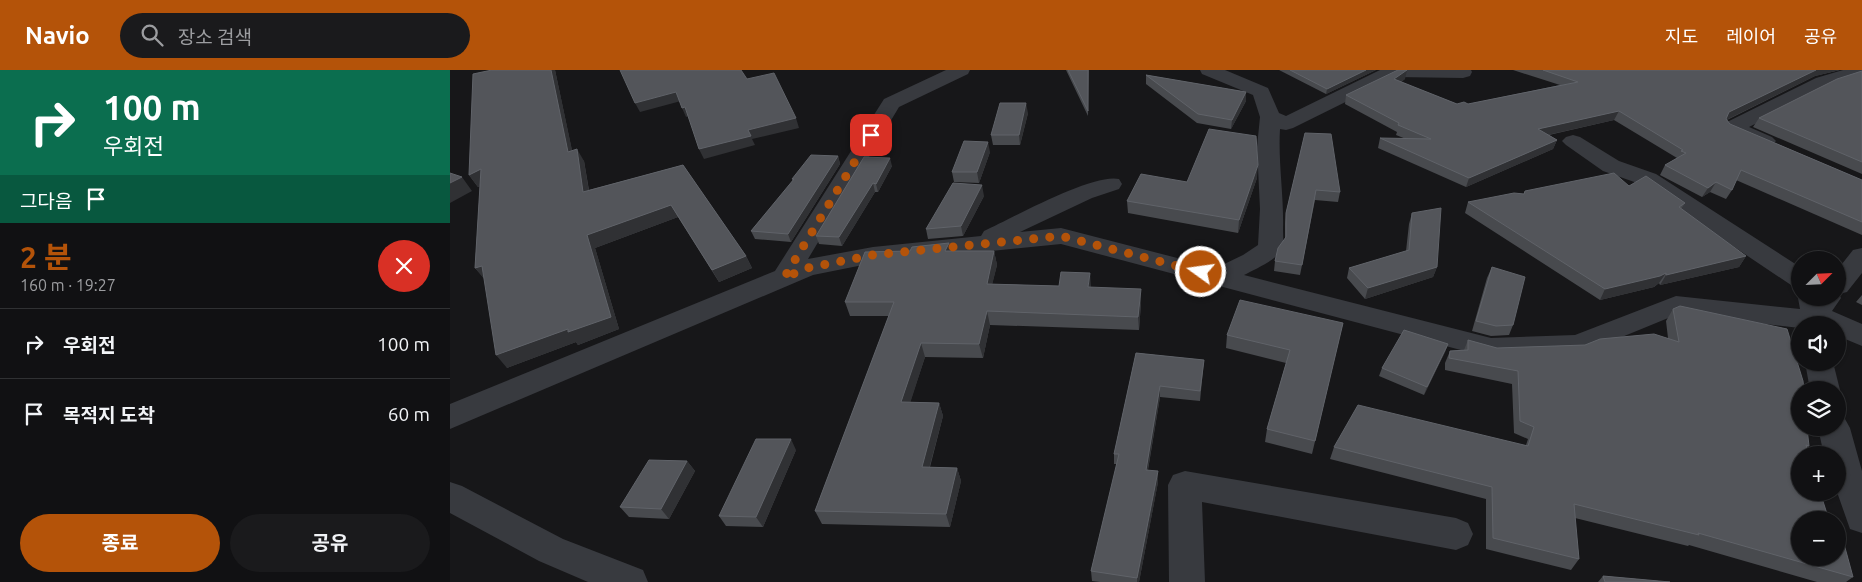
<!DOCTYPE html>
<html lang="ko">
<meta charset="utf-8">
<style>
:root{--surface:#111113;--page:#1a1a1c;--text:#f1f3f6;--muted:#9c9da0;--line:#303133;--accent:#b45309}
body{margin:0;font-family:Ubuntu,"Noto Sans KR",sans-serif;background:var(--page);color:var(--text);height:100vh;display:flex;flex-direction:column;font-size:19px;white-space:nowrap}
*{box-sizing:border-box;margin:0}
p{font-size:16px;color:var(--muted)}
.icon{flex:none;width:28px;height:28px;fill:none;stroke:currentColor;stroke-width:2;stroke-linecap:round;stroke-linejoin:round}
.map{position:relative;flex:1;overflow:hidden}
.sheet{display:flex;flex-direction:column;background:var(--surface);width:450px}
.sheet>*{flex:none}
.guide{background:#0b6e4f;color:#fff;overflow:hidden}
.needle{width:32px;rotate:66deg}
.buttons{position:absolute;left:1341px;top:181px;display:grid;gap:10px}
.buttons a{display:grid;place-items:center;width:55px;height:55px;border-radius:50%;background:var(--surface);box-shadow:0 1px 4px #0004,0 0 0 1px var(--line);font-size:25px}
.pin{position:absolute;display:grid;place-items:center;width:42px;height:42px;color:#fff;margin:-21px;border-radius:10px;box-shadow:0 2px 8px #0006}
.me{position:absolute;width:55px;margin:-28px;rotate:284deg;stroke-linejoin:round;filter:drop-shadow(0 0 4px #0008)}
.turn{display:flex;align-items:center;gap:18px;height:105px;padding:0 20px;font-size:22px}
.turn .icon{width:65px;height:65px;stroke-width:2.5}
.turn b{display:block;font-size:35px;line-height:42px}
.then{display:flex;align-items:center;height:48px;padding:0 20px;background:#0003;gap:10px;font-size:19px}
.round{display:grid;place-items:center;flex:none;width:52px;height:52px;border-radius:26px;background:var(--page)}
.summary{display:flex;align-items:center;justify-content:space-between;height:85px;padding:0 20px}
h1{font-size:30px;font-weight:700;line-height:38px;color:var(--accent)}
.primary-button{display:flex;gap:10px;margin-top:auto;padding:10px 20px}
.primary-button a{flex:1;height:58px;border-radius:30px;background:var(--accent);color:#fff;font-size:20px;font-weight:700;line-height:58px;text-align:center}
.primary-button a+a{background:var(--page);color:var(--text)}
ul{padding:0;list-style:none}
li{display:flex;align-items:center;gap:15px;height:70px;padding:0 20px;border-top:1px solid var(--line)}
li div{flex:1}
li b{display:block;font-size:19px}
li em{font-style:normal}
header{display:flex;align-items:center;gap:30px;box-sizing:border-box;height:70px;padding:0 25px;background:var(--accent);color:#fff}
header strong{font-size:24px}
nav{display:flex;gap:28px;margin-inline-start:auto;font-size:18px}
.search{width:350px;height:45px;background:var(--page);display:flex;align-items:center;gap:12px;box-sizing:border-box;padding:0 18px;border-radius:28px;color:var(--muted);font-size:19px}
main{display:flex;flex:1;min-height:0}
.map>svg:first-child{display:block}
</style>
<header>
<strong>Navio</strong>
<div class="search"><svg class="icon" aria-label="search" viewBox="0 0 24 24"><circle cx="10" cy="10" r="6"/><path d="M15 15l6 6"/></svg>장소 검색</div>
<nav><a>지도</a><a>레이어</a><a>공유</a></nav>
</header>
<main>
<section class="sheet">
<div class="guide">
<div class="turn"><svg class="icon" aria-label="right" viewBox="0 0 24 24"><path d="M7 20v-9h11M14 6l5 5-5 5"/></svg><div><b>100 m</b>우회전</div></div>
<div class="then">그다음<svg class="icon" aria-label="arrive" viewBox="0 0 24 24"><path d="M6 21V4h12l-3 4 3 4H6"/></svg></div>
</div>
<div class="summary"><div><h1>2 분</h1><p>160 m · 19:27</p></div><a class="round" style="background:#d93025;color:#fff"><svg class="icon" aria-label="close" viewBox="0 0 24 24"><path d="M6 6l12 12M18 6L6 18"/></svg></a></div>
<ul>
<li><svg class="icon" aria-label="right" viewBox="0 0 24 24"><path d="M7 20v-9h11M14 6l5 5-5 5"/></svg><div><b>우회전</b></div><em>100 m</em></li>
<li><svg class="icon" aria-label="arrive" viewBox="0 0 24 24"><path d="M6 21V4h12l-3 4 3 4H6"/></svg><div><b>목적지 도착</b></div><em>60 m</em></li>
</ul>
<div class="primary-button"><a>종료</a><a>공유</a></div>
</section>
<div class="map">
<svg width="1412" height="512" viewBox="0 0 1412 512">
<rect width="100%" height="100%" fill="#171719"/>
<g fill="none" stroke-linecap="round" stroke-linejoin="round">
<path fill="#383a3f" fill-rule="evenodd" d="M 496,0 L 520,0 L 518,4 L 449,37 L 358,189 L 423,177 L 531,166 L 534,161 C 562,148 643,103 669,109 L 672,114 L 669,119 L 642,128 L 570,162 L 611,158 L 766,198 L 793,185 L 808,175 L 810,139 L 807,77 L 810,47 L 803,25 L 752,4 L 750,0 L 775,0 L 818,18 L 829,43 L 836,46 L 930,0 L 1021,0 L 1022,2 L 1020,6 L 1013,8 L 946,7 L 843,58 L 836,60 L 830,59 C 828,92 834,126 833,159 C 833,165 834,173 832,179 C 828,189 804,200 794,205 L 1041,268 L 1125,265 L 1226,226 L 1350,239 L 1348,228 L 1350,224 L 1350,228 L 1388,228 L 1388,199 L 1403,180 L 1412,178 L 1412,203 L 1397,222 L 1389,224 L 1391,228 L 1382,241 L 1412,254 L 1412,276 L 1388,266 L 1388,255 L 1350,255 L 1350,258 L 1228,244 L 1128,285 L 1041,288 L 611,174 L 423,193 L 363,205 L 0,359 L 0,334 L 325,201 L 434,29 Z
M 1393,0 L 1412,0 L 1412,6 L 1380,16 L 1299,57 L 1322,67 L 1326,71 L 1322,75 C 1307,79 1289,68 1275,61 L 1272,57 L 1275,53 L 1366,8 Z
M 1123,65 L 1130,67 L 1169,91 L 1206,104 L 1350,197 L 1350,218 L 1341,215 L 1190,114 L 1153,101 L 1116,75 L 1112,71 L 1116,67 Z
M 1355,292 L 1383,292 L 1390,320 L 1388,324 L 1388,320 L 1360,320 Z
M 1388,347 L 1395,349 L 1400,358 L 1412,401 L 1412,463 L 1400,459 L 1387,422 L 1388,385 L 1374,385 L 1368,358 L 1388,358 Z
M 735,401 L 1006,448 L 1018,453 L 1023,464 L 1018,475 L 1006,480 L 752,432 L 755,512 L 719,512 L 718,415 L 723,405 Z
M 0,412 L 12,416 L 113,469 L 193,500 L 198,512 L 138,512 L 89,491 L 0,443 Z"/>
</g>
<path fill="#484a4e" d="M 42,0 L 105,0 L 122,81 L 134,91 L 139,120 L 233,95 L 296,186 L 302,198 L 269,212 L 228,147 L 145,178 L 169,259 L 128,275 L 126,272 L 57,298 L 34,208 L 25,198 L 30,116 L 28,117 L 19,105 Z
M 616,0 L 639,0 L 638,46 Z
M 829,0 L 926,0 L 876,24 Z
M 1063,0 L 1390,0 L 1365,6 L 1277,50 L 1280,54 L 1412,110 L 1412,165 L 1286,110 L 1282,120 L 1276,129 L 1260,122 L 1252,127 L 1210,105 L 1215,95 L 1227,88 L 1164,50 L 1099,65 L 1107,70 L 1103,79 L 1016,117 L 928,78 L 930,68 L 956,69 L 946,65 L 947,62 L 895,34 L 896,25 L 955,9 L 951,12 L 1007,34 L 1018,34 L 1110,15 Z
M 1412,1 L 1412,104 L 1303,57 L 1309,48 Z
M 696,5 L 796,22 L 796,31 L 781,59 L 747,53 L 696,14 Z
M 578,43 L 570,75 L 543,75 L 541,65 Z
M 855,63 L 890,122 L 888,132 L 865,130 L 850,205 L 824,201 L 825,191 L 835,169 L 835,153 L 836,143 Z
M 540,82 L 529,113 L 504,112 L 502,102 Z
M 388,86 L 390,94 L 341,172 L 305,169 L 301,161 L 343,111 L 342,109 Z
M 414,87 L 442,96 L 428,122 L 425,122 L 392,176 L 369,174 L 366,166 Z
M 807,108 L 788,163 L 678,143 L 677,131 L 737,112 Z
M 1075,121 L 1235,133 L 1231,139 L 1296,186 L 1289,197 L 1210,215 L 1209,213 L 1204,217 L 1150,230 L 1015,143 L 1018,132 L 1074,124 Z
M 534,126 L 513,166 L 478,169 L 476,159 Z
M 962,143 L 987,197 L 983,207 L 915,229 L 897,208 L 899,198 L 956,181 L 959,154 Z
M 499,173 L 501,181 L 544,181 L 547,195 L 542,214 L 641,217 L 691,233 L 689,260 L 540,255 L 533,288 L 475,287 L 460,332 L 489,333 L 493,346 L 480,397 L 507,398 L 511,411 L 500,457 L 372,454 L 365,441 L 439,246 L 400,246 L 395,232 Z
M 1042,197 L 1063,255 L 1059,265 L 1041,266 L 1022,261 L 1037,208 Z
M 1412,225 L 1412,235 L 1406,232 Z
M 1223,239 L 1359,376 L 1357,378 L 1350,450 L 1403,507 L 1396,512 L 1367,512 L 1239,475 L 1238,476 L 1125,448 L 1129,489 L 1121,500 L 1036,479 L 1036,429 L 880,389 L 884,377 L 1076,375 L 1078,369 L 1064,363 L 1062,314 L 995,300 L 995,293 L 1000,281 L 1014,280 L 1018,270 L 1047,278 L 1135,275 L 1218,268 L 1216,251 Z
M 893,253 L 862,384 L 815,372 L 817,359 L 836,293 L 776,278 L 777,265 Z
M 998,274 L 995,282 L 974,325 L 929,306 L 932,298 Z
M 686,283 L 754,290 L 750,331 L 710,327 L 698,400 L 708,412 L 689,512 L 650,512 L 642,511 L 641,501 L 667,394 L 664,394 L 664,384 Z
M 346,380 L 313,457 L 276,456 L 269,446 Z
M 237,391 L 245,401 L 219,449 L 179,447 L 170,437 Z
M 1153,506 L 1220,512 L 1148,512 Z"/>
<path fill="#303134" d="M 101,0 L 105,0 L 125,94 L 118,82 Z
M 916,0 L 926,0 L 876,24 L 877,19 Z
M 957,0 L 955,9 L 942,18 L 944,9 Z
M 1366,0 L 1390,0 L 1365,6 L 1274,51 L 1279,42 Z
M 226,22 L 231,31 L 190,42 L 185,33 Z
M 796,22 L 796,31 L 781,59 L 782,50 Z
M 576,33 L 578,43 L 570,75 L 569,65 Z
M 235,37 L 239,46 L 236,47 L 232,38 Z
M 1169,41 L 1164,50 L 1084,68 L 1088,59 Z
M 346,48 L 349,58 L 302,69 L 305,75 L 254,89 L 249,79 L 298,60 Z
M 1107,70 L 1103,79 L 1016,117 L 1019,108 Z
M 538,72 L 540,82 L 529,113 L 527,102 Z
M 127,79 L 134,91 L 141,134 L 133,122 Z
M 388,86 L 390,94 L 341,172 L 338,164 Z
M 440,88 L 442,96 L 428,122 L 426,114 Z
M 808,95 L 807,108 L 788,163 L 789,150 Z
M 31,99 L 39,111 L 28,117 L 19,105 Z
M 12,107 L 22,121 L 0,133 L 0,113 Z
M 1266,112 L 1260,122 L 1252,127 L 1258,118 Z
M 423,113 L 425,122 L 392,176 L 389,167 Z
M 532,115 L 534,126 L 513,166 L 511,156 Z
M 221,135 L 228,147 L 145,178 L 169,259 L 128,275 L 126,272 L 57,298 L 46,285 L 118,259 L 137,165 Z
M 499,173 L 502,187 L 495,181 Z
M 544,181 L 547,195 L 539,228 L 537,214 Z
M 296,186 L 302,198 L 269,212 L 262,200 Z
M 1296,186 L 1289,197 L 1210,215 L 1216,205 Z
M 32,196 L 35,210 L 25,198 Z
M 987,197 L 983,207 L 915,229 L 918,218 Z
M 640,203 L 641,216 L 639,231 L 638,217 Z
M 1216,203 L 1209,213 L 1204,217 L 1150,230 L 1155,219 Z
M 691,219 L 691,233 L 689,260 L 688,247 Z
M 537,241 L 540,255 L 533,288 L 529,274 Z
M 471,273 L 475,287 L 456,346 L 451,332 Z
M 998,274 L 995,282 L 974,325 L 977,317 Z
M 710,316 L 710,327 L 696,410 L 696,400 Z
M 489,333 L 493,346 L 476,410 L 472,397 Z
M 341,369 L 346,380 L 313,457 L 306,447 Z
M 237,391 L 245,401 L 219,449 L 211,439 Z
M 507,398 L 511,411 L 500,457 L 496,444 Z
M 708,401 L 708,412 L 689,512 L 687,512 L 687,508 Z"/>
<path fill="#53555a" stroke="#606369" d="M 42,0 L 101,0 L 118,82 L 127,79 L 133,122 L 233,95 L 296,186 L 262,200 L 221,135 L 137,165 L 161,247 L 118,262 L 118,259 L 46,285 L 32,196 L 25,198 L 31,99 L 19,105 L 23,4 Z
M 170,0 L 291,0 L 297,9 L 324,3 L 346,48 L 298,60 L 301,66 L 249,79 L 235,37 L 232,38 L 226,22 L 185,33 Z
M 618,0 L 638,0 L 638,41 Z
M 840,0 L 916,0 L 877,19 Z
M 948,0 L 957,0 L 944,9 L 1007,34 L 1014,32 L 1018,34 L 1128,12 L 1093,0 L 1366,0 L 1279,42 L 1276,49 L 1280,54 L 1412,110 L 1412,152 L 1291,100 L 1282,120 L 1266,112 L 1258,118 L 1215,95 L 1236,83 L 1231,81 L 1233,80 L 1169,41 L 1088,59 L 1107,70 L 1019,108 L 930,68 L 981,69 L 948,55 L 949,53 L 896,25 Z
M 1412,1 L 1412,92 L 1309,48 L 1387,9 Z
M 696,5 L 796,22 L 782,50 L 748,44 Z
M 550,33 L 576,33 L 569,65 L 541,65 Z
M 759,59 L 806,66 L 808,95 L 789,150 L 677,131 L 691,104 L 737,112 Z
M 855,63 L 881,64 L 890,122 L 866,120 L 852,195 L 825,191 L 828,178 L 836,167 L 836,143 Z
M 514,71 L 538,72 L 527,102 L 502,102 Z
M 361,85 L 388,86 L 338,164 L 301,161 L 344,109 L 342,109 Z
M 414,87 L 440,88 L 426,114 L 423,113 L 389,167 L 366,166 Z
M 0,103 L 12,107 L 0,113 Z
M 1164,103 L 1179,116 L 1196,106 L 1235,133 L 1229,137 L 1296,186 L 1216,205 L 1216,203 L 1210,206 L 1155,219 L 1018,132 L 1064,123 L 1074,124 L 1075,121 Z
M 503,113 L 532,115 L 511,156 L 476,159 Z
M 991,138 L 987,197 L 918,218 L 899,198 L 959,180 L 962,143 Z
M 499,173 L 495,181 L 544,181 L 537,214 L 609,216 L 611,202 L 640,203 L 638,217 L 691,219 L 688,247 L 537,241 L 529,274 L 471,273 L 451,332 L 489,333 L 472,397 L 507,398 L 496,444 L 365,441 L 444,232 L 395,232 L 415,182 L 460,181 L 462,177 Z
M 1042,197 L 1075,207 L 1063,255 L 1046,256 L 1026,251 Z
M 790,230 L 893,253 L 865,371 L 817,359 L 840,280 L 777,265 Z
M 1230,236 L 1337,259 L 1353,311 L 1354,320 L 1350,320 L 1350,358 L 1357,358 L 1359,376 L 1356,375 L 1359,385 L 1350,385 L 1350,422 L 1370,422 L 1379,450 L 1350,450 L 1350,488 L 1388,488 L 1388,472 L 1394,474 L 1403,507 L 1248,463 L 1249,465 L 1124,434 L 1129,489 L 1043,468 L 1042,417 L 884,377 L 908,335 L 1078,376 L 1084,357 L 1070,351 L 1068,301 L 999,288 L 1000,281 L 1018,280 L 1018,270 L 1047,278 L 1135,275 L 1150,269 L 1204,264 L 1229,272 L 1223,239 Z
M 954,260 L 998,274 L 977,317 L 932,298 Z
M 686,283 L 754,290 L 750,321 L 710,316 L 696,400 L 708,401 L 687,508 L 641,501 L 669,384 L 664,384 Z
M 306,369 L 341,369 L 306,447 L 269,446 Z
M 199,390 L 237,391 L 211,439 L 170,437 Z
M 1153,506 L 1220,512 L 1155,512 Z"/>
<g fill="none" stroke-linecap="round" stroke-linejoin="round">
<path stroke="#b45309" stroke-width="9" stroke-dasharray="0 16.2" d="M 421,65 L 334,208 L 357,198 L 423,185 L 611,166 L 751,202"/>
</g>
</svg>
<div class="buttons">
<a><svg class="needle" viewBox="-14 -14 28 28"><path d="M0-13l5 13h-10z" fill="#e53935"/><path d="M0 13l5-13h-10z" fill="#9c9da0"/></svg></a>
<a><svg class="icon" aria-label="sound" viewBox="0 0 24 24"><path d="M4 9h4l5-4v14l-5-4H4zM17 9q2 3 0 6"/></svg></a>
<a><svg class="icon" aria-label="layers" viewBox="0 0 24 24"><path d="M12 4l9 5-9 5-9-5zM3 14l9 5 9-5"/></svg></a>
<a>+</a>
<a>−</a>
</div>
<div class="pin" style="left:421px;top:65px;background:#d93025"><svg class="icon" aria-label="arrive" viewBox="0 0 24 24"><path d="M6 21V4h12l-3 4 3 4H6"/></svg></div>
<svg class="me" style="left:751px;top:202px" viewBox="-20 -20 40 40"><circle r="17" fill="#b45309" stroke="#fff" stroke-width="3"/><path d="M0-11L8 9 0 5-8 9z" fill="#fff"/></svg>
</div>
</main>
